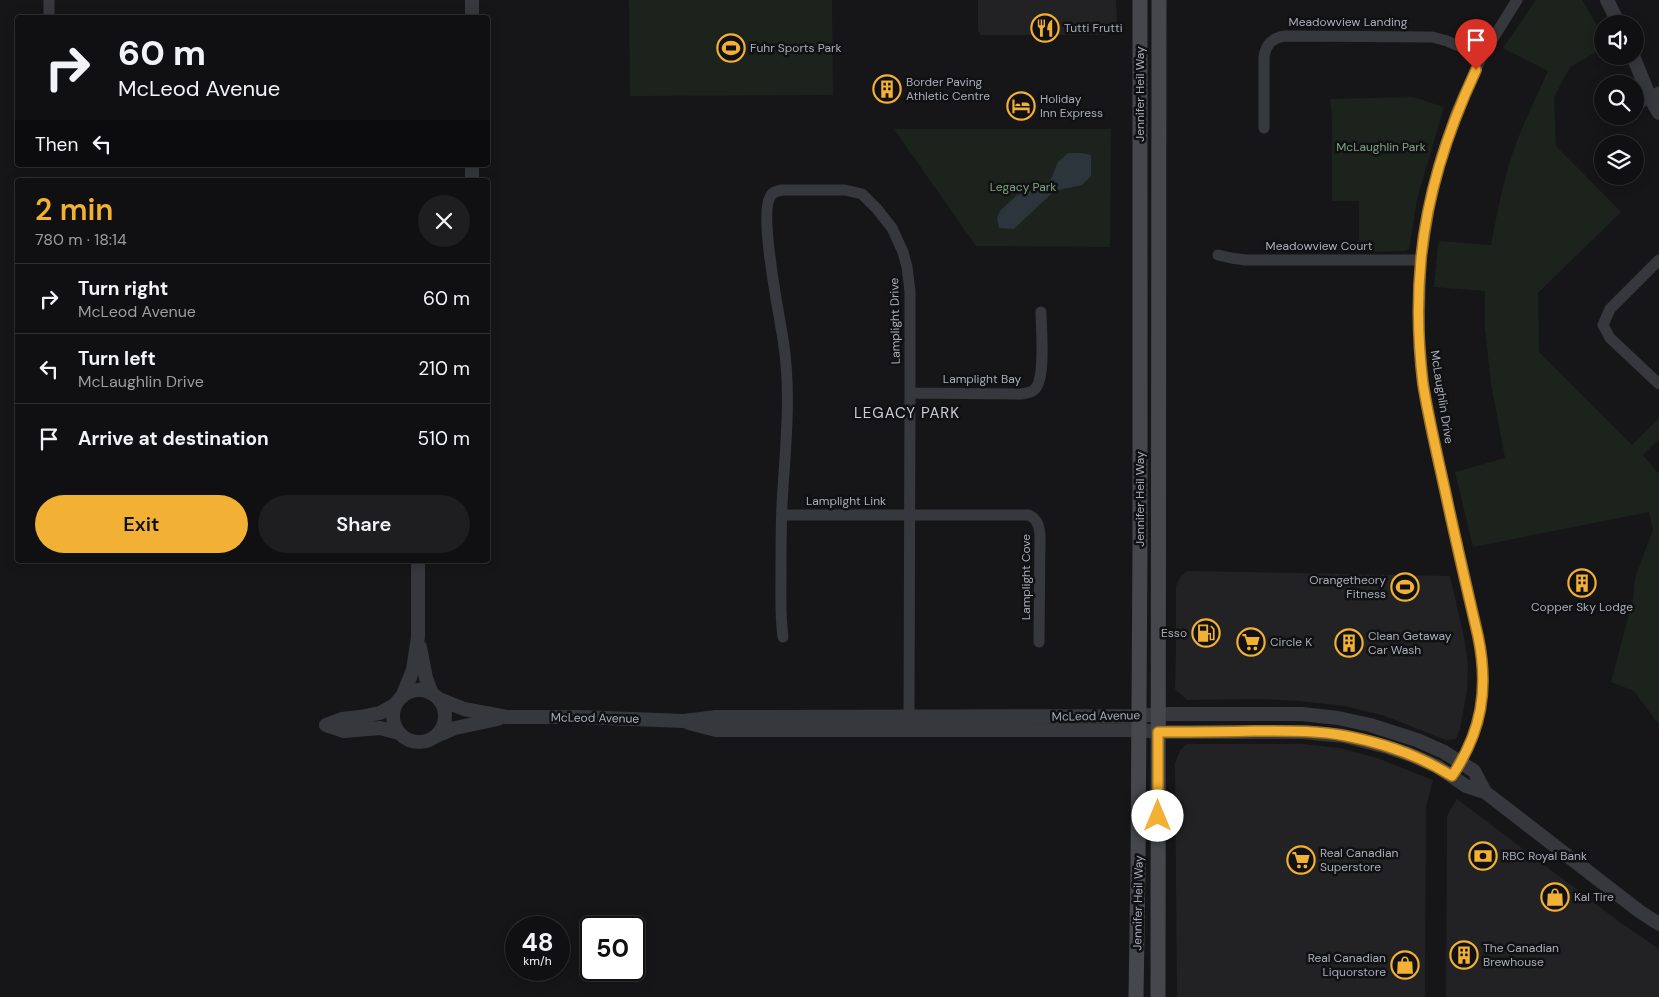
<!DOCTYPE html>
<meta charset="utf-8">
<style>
:root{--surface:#101012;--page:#1e1e20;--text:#f1f3f6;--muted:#9c9d9f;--line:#303032;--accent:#f2b134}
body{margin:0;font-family:"DM Sans",sans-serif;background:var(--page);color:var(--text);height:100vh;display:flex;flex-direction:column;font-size:19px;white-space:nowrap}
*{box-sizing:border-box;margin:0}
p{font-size:16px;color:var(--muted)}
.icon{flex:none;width:28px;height:28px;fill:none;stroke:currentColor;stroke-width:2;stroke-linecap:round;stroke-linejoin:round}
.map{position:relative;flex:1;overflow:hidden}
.drawer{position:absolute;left:15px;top:178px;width:475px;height:385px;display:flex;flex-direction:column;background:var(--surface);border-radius:5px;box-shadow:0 2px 12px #0003,0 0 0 1px var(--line)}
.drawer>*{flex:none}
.guide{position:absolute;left:15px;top:15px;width:475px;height:152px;border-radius:5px;box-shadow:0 2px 12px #0003,0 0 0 1px var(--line);background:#101012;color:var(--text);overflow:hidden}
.controls{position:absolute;left:1594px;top:15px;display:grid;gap:10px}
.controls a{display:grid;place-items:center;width:50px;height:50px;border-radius:50%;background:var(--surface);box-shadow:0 2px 12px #0003,0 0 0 1px var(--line);font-size:25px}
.speed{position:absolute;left:505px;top:916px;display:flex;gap:10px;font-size:25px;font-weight:700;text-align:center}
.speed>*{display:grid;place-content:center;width:65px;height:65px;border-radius:50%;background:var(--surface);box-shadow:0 2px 12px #0003,0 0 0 1px var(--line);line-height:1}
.speed small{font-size:12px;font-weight:400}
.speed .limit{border:2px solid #111;border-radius:8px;background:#fff;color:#111}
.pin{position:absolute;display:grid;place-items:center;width:42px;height:42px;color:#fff;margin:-51px -21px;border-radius:50% 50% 50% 0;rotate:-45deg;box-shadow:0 0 5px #0007}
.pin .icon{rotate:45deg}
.me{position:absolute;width:55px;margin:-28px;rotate:0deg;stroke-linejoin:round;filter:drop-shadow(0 0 4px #0008)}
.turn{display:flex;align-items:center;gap:18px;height:105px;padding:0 20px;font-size:22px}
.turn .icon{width:65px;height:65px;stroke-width:2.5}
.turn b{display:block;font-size:35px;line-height:42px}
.then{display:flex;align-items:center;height:48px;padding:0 20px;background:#0003;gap:10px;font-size:19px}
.round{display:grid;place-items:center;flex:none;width:52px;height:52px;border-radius:26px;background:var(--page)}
.head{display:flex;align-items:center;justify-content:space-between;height:85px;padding:0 20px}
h1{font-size:30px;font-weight:600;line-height:38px;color:var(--accent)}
.primary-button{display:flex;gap:10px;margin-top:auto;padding:10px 20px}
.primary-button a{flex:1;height:58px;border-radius:30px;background:var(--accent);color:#111;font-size:20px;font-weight:600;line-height:58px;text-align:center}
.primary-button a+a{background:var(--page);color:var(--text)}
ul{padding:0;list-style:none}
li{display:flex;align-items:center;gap:15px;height:70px;padding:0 20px;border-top:1px solid var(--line)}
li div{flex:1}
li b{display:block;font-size:19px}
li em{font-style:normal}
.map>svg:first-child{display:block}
</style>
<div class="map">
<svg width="1659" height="997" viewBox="0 0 1659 997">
<rect width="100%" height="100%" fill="#161618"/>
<path fill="#222225" d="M 978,0 L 1116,0 L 1117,23 L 1115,31 L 1109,35 L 981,35 L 978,31 Z
M 1188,571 L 1450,576 L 1464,637 L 1468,664 L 1467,691 L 1460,729 L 1456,739 L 1446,740 L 1385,716 L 1345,706 L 1298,701 L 1262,699 L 1187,700 L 1175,689 L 1176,652 L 1176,586 L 1181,576 Z
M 1187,744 L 1302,744 L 1340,748 L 1377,758 L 1433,780 L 1426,807 L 1425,997 L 1177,997 L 1175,763 L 1180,750 Z
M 1457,799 L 1621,923 L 1659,949 L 1659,997 L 1446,997 L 1447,816 Z"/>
<path fill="#1c231d" d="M 629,0 L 832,0 L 833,95 L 630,96 Z
M 1536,0 L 1582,0 L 1602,33 L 1602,49 L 1570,67 L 1554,97 L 1556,146 L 1621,212 L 1538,293 L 1539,352 L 1632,445 L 1659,418 L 1659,439 L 1643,455 L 1659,474 L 1659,725 L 1634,691 L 1611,682 L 1633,599 L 1635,578 L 1653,530 L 1649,512 L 1473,547 L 1455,472 L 1505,458 L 1491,383 L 1485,329 L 1485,291 L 1434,287 L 1438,246 L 1440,241 L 1491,245 C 1497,214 1503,182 1513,152 C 1523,124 1536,98 1548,71 L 1503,48 Z
M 1413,97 L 1444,107 L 1417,199 L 1409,249 L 1405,251 L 1359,252 L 1359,201 L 1332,201 L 1332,117 L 1330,99 Z
M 894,129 L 1111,129 L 1110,247 L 976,246 Z"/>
<path fill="#2c353c" d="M 1068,153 L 1081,153 L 1091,155 L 1091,176 L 1082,185 L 1059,190 L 1050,195 L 1014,229 L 999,228 L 997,218 L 1000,211 L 1017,195 L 1040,188 L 1051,179 L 1058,162 Z"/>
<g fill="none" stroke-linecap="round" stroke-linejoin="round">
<path stroke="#37383d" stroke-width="11" d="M 49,18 L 49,0
M 1635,106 L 1659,92
M 1264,128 L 1264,57 C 1266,44 1272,38 1285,36 L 1432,37 L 1447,41 L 1482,56
M 1218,255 L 1231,258 L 1246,260 L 1421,260
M 1659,260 L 1610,309 L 1603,325 L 1610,338 L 1659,384
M 910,393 L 1021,394 C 1026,393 1031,393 1035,389 C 1046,378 1041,327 1041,312
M 782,515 L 1029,515 C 1038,520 1039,526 1040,535 L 1039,642
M 783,637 C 780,616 781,594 781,573 C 781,550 781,527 782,505 C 785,448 792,396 783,339 C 779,314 759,215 770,197 C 772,192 777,191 782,190 L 845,190 L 862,194 L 877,209 L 892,228 L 903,252 L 907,267 L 910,291 L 910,393 L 909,723
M 1452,777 C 1482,731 1489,689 1478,636 L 1431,429 L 1423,383 L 1419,334 L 1421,260 L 1430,204 L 1441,158 L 1456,113 L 1482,56 L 1517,0"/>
<path stroke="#37383d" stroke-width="14" d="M 472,0 L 472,18
M 1607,0 L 1619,24
M 1633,56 L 1650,98 L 1659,113
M 472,180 L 472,165
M 420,647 L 426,678 L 432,694
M393 716a26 26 0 1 1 52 0a26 26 0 1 1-52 0Z
M 402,697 L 413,670 L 418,637 L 418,560
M 439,699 L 464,709 L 507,717 L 579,717 L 684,721 L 716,717 L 1140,716 L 1159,714 L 1302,714 L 1338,718 L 1370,725 L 1417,740 L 1444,752 L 1474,771 L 1485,792
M 689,723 L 716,730 L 1139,730 L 1158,732 L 1303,732 L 1344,736 L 1387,747 L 1411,755 L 1438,767 L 1466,786 L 1485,792 L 1639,911 L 1659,924
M 326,725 L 344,731 L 380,728 L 399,733
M 326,725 L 342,719 L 360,717 L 380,713 L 396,704
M 436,736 L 455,728 L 498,719"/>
<path stroke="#45474d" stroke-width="15" d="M 1136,997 L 1138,867 L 1140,545 L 1140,0
M 1158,997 L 1159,0"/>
</g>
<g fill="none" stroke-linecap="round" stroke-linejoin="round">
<g stroke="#9d7322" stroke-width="12">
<path id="route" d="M 1158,816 L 1158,732 C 1190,732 1222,732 1254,731 C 1284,731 1316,730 1346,736 C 1383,743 1420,756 1452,776 C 1482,731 1489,689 1478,636 C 1467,589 1456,542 1446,495 C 1438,458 1429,421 1423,384 C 1418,343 1417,300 1421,259 C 1427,193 1448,130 1476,70"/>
</g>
<use href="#route" stroke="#f2b134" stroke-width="9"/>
</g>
<defs>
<g id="restaurant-ring" transform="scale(1.4375)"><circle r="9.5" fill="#111113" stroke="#f2b134" stroke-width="1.5"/><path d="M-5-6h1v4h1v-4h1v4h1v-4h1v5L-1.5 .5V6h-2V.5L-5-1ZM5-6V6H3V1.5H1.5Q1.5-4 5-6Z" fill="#f2b134"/></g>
<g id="stadium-ring" transform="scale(1.4375)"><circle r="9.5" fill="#111113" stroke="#f2b134" stroke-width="1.5"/><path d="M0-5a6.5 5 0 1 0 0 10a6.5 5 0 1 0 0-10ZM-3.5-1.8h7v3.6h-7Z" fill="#f2b134"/></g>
<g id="building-ring" transform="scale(1.4375)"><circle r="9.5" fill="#111113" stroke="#f2b134" stroke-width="1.5"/><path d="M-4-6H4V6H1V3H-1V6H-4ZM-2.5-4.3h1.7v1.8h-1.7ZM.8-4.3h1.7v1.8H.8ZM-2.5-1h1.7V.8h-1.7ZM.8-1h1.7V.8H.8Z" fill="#f2b134"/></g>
<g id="hotel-ring" transform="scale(1.4375)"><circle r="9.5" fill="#111113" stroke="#f2b134" stroke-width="1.5"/><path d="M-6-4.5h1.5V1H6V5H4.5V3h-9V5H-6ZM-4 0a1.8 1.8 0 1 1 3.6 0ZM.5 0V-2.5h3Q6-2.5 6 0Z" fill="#f2b134"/></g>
<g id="fuel-ring" transform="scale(1.4375)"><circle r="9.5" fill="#111113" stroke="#f2b134" stroke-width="1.5"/><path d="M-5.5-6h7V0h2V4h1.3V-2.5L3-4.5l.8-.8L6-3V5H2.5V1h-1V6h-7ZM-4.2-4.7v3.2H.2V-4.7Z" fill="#f2b134"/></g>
<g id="supermarket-ring" transform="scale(1.4375)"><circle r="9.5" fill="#111113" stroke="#f2b134" stroke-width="1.5"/><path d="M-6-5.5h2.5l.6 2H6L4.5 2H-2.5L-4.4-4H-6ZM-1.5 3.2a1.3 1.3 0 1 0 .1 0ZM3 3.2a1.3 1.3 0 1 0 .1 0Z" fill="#f2b134"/></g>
<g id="bank-ring" transform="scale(1.4375)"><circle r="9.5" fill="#111113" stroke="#f2b134" stroke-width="1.5"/><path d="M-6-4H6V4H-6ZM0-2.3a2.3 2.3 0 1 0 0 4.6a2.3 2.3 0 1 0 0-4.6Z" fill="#f2b134"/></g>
<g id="shop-ring" transform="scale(1.4375)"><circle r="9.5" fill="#111113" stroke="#f2b134" stroke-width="1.5"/><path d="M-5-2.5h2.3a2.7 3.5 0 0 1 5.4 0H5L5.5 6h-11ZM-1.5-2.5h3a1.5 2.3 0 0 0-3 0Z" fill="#f2b134"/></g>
</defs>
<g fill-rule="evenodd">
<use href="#restaurant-ring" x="1045" y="28"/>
<use href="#stadium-ring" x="731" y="48"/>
<use href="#building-ring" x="887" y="89"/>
<use href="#hotel-ring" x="1021" y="106"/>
<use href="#building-ring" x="1582" y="583"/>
<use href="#stadium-ring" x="1405" y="587"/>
<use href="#fuel-ring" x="1206" y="633"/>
<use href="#supermarket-ring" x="1251" y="642"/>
<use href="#building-ring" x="1349" y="643"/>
<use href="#bank-ring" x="1483" y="856"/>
<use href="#supermarket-ring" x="1301" y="860"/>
<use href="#shop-ring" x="1555" y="897"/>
<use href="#building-ring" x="1464" y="955"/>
<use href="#shop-ring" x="1405" y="965"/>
</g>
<g text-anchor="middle" stroke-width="5" stroke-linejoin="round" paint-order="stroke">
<g font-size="12" fill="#a8adb8" stroke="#111113">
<text x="1348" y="26">Meadowview Landing</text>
<text transform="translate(1140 94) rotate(-90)" y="4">Jennifer Heil Way</text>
<text x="1319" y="250">Meadowview Court</text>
<text transform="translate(895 321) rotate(-91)" y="4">Lamplight Drive</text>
<text x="982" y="383">Lamplight Bay</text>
<text transform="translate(1442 397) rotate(81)" y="4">McLaughlin Drive</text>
<text transform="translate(1140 499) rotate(-90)" y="4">Jennifer Heil Way</text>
<text x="846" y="505">Lamplight Link</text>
<text transform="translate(1026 577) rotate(-90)" y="4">Lamplight Cove</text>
<text transform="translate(1096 716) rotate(-1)" y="4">McLeod Avenue</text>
<text transform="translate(595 718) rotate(1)" y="4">McLeod Avenue</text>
<text transform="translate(1138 903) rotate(-89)" y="4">Jennifer Heil Way</text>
</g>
<g font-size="12" fill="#a8adb8" stroke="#111113" text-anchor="start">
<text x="1064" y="32">Tutti Frutti</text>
<text x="750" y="52">Fuhr Sports Park</text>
<text x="906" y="86">Border Paving<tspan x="906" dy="14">Athletic Centre</tspan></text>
<text x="1040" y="103">Holiday<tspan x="1040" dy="14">Inn Express</tspan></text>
<text x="1386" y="584" text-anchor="end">Orangetheory<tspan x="1386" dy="14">Fitness</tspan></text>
<text x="1582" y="611" text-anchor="middle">Copper Sky Lodge</text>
<text x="1187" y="637" text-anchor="end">Esso</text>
<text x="1368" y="640">Clean Getaway<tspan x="1368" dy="14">Car Wash</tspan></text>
<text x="1270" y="646">Circle K</text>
<text x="1320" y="857">Real Canadian<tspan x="1320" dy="14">Superstore</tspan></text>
<text x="1502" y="860">RBC Royal Bank</text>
<text x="1574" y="901">Kal Tire</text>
<text x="1483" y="952">The Canadian<tspan x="1483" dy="14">Brewhouse</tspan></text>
<text x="1386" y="962" text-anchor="end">Real Canadian<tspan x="1386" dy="14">Liquorstore</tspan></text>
</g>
<g font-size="12" fill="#7fa381" stroke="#111113">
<text x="1381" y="151">McLaughlin Park</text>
<text x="1023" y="191">Legacy Park</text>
</g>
<g font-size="15" letter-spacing="1" fill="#c9ccd4" stroke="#111113">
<text x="907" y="418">LEGACY PARK</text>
</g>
</g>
</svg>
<div class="controls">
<a><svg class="icon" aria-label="sound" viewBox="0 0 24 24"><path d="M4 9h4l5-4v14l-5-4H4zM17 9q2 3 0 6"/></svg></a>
<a><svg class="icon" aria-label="search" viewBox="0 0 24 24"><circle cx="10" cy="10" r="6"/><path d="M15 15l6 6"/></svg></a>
<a><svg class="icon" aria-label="layers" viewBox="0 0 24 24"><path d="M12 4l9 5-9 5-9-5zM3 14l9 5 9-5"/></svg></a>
</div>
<div class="speed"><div>48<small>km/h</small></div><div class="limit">50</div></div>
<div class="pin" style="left:1476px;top:70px;background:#d93025"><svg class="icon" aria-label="arrive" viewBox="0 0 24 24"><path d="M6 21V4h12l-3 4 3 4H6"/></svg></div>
<svg class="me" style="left:1158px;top:816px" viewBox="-20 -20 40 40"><circle r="19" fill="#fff"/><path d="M0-13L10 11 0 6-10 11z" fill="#f2b134"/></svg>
<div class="guide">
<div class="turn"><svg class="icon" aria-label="right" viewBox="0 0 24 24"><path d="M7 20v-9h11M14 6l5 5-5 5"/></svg><div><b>60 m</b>McLeod Avenue</div></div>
<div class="then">Then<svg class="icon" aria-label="left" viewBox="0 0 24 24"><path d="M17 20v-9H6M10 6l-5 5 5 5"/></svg></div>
</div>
<section class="drawer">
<div class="head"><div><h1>2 min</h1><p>780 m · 18:14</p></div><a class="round"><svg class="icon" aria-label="close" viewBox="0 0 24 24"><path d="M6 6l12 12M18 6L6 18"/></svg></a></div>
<ul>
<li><svg class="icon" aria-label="right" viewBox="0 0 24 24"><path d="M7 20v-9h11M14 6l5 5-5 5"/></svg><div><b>Turn right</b><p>McLeod Avenue</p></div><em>60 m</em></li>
<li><svg class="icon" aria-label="left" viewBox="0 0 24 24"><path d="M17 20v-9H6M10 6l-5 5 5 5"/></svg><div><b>Turn left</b><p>McLaughlin Drive</p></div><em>210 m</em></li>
<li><svg class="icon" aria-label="arrive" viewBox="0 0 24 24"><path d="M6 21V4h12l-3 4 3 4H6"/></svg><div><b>Arrive at destination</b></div><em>510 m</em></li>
</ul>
<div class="primary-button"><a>Exit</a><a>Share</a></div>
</section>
</div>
